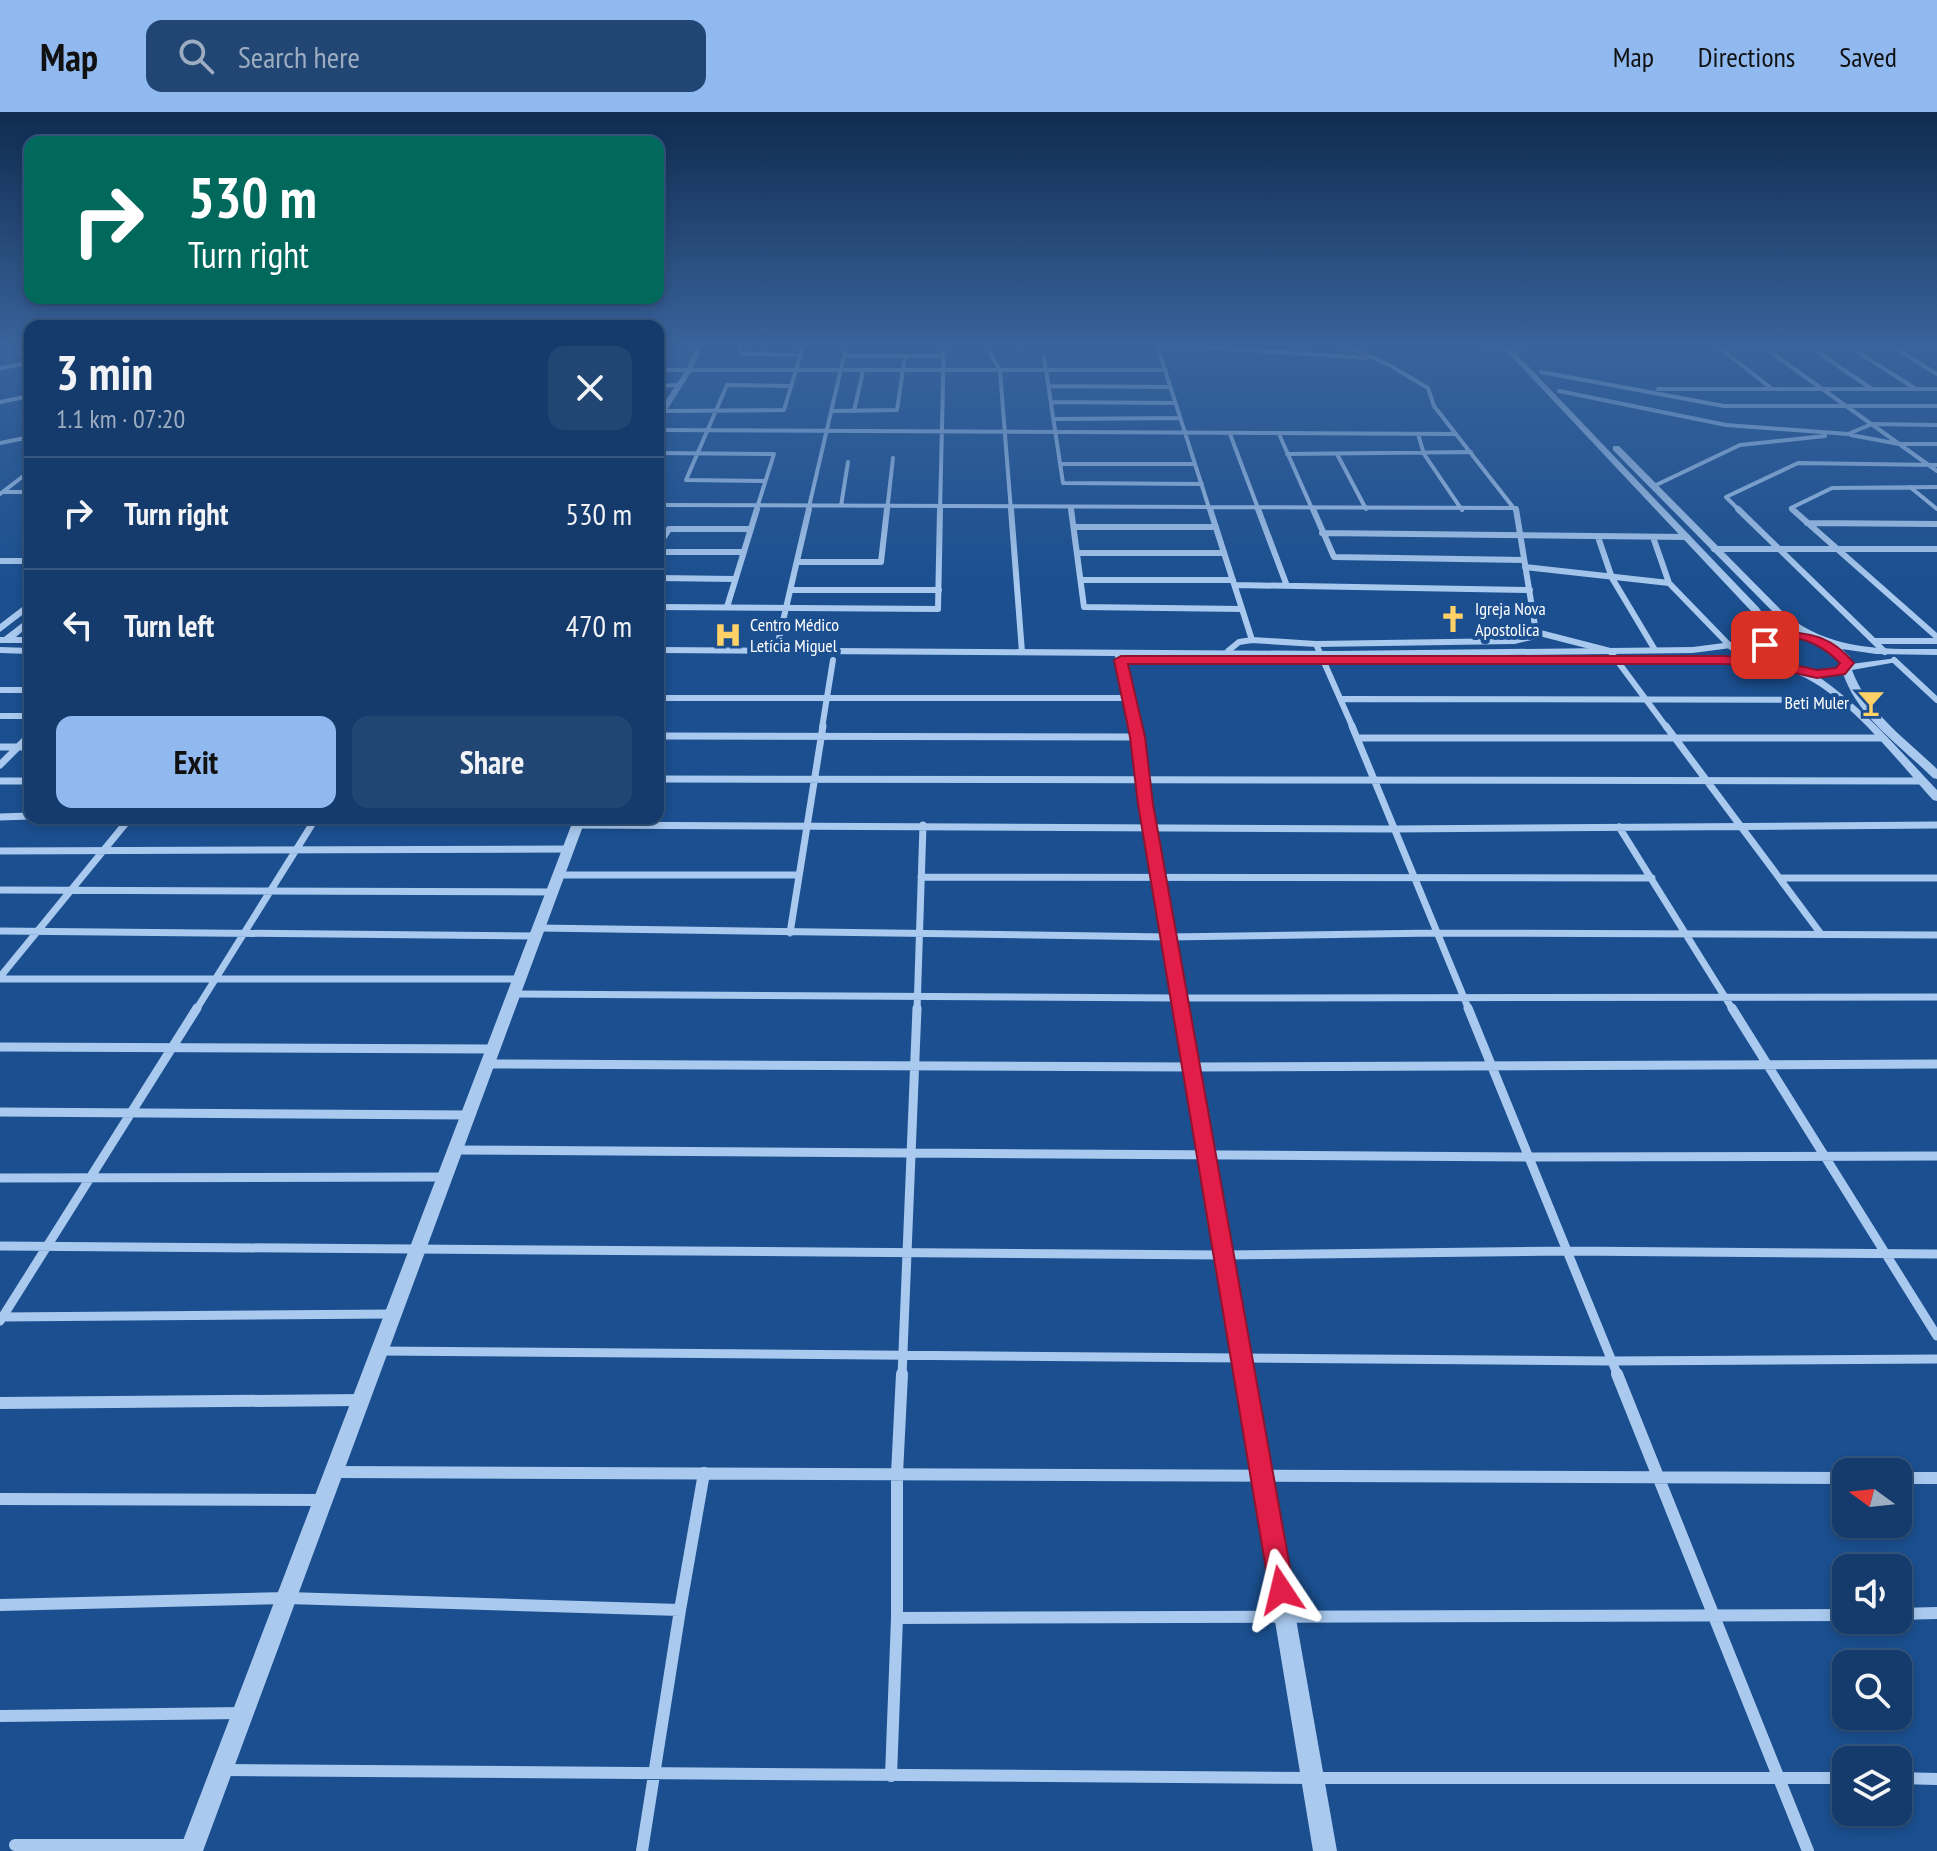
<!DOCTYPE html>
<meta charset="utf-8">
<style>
:root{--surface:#143b6b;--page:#214673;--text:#f1f3f6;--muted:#9dadc1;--line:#33557e;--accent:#90b9f0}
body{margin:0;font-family:"PT Sans Narrow",sans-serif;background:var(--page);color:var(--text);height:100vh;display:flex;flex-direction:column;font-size:30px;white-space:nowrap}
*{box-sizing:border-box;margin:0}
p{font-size:26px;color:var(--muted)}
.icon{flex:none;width:44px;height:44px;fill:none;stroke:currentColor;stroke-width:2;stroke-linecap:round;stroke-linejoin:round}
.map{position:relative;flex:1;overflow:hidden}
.details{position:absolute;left:24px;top:208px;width:640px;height:504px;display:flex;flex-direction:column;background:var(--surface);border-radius:16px;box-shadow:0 4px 12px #0003,0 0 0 2px var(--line)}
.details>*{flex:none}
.guide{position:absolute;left:24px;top:24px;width:640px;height:168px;border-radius:16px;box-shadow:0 4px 12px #0003,0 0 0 2px var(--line);background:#00695c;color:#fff;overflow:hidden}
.needle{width:52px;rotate:285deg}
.tools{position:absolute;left:1832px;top:1346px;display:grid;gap:16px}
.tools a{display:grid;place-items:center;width:80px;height:80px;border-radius:16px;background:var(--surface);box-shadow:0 4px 12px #0003,0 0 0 2px var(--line);font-size:40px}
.pin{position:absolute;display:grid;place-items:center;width:68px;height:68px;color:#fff;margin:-34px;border-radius:16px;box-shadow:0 4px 12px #0006}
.me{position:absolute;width:88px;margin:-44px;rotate:350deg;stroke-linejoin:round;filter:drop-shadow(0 0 6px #0008)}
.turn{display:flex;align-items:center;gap:28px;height:168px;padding:0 32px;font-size:36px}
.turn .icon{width:104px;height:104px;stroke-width:2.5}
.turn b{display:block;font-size:56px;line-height:68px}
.round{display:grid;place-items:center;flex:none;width:84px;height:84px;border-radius:16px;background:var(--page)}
.head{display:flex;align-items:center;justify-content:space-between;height:136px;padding:0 32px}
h1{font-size:48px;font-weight:700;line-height:60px}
.primary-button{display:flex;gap:16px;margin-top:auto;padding:16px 32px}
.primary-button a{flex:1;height:92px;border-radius:16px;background:var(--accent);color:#111;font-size:32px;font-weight:700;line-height:92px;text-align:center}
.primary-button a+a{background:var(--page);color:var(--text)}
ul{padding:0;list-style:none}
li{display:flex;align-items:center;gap:24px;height:112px;padding:0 32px;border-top:2px solid var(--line)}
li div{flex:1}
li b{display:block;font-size:30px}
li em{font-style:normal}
header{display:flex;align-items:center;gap:48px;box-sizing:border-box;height:112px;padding:0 40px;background:var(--accent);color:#111}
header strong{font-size:38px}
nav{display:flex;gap:44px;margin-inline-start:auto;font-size:28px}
.search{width:560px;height:72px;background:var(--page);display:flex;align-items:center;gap:20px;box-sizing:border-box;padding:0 28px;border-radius:16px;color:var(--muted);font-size:30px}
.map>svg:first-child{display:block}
</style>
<header>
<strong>Map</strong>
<div class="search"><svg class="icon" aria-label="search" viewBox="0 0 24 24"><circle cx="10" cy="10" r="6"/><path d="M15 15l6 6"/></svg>Search here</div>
<nav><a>Map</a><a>Directions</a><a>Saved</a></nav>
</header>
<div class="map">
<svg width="1937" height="1739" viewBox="0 0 1937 1739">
<rect width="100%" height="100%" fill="#1b4f8f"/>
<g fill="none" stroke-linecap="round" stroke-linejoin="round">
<path stroke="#a9c9ee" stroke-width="4" d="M 16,231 L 30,257
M 743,231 L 740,240 L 744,242 L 801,243
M 985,231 L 1000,259 L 1011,399
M 1143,231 L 1366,246
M 1340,231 L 1391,254 L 1428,276 L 1434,294 L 1516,399
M 1460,231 L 1505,233
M 1714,231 L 1772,277
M 1758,231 L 1937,359
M 1157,233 L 1210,399
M 1719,235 L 1937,234
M 1810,235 L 1872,277
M 1850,235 L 1916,277
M 1893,235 L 1937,262
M 844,244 L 944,244
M 1044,245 L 1063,371 L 1202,372
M 0,256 L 30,251
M 658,258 L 1166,258
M 1541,260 L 1724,294 L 1937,294
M 658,274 L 678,273
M 1049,274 L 1170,275
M 1658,277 L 1937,277
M 1559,279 L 1726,313 L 1848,322 L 1872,312 L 1937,313
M 0,290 L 30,284
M 1051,290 L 1175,291
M 662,299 L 784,298 L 804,231
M 832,299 L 897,298 L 905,244
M 854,299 L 863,259
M 1054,307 L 1180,306
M 658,318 L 1456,322
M 1230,322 L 1259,399
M 1279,322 L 1313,399
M 1418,322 L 1424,342 L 1462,398
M 1851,323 L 1899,332 L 1937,332
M 0,331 L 30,325
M 658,341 L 774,342 L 756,399
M 1287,342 L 1471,340
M 1337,342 L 1366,397
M 1061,352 L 1195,352
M 764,369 L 686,368 L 727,273 L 792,274
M 1654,374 L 1740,333 L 1825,324
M 1910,375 L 1937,397
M 3,380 L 30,380
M 0,382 L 30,359
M 658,393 L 1516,396
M 841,394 L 848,350
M 1071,395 L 1072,399
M 808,399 L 847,231
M 887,399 L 893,346
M 940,399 L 944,231
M 1740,399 L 1726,385 L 1798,351 L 1937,353
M 1794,399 L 1791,396 L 1832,376 L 1937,375"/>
<path stroke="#a9c9ee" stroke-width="6" d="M 1011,397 L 1022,540
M 1071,397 L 1084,495 L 1242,497
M 1210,397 L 1252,528 L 1316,532 L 1353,616
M 1258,397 L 1287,474
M 1313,397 L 1334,445 L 1524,448
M 1516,397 L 1536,520 L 1610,539 L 1667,616
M 1738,397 L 1885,540
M 1792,397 L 1937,525
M 1807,411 L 1937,412
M 1074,415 L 1216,415
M 1322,421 L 1687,425
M 1598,425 L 1612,466 L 1655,538
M 1653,425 L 1669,471 L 1731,535
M 658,434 L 669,417 L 749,417
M 1714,437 L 1937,437
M 658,440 L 743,440
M 1078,441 L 1224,441
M 0,449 L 30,449
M 798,450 L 881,450 L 887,397
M 1525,455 L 1669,471
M 658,466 L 735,467
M 1082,468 L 1233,468
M 1235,473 L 1530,478
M 791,478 L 939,478
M 658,495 L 938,497 L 940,397
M 727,495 L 757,397
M 1874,529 L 1937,529
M 1316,532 L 1514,529 L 1540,523
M 776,539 L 809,397
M 1228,539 L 1239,530 L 1252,528
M 1894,548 L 1937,588
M 0,578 L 30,578
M 658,586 L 1130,586
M 1343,587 L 1843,588
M 0,604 L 30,604
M 822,616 L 833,548"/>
<path stroke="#a9c9ee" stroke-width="7" d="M 1352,614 L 1469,898
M 1666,614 L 1821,822
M 658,624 L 1138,625
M 1358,626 L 1880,626
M 0,635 L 30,635
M 0,653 L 30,623
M 658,667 L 1921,669
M 0,669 L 30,669
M 0,705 L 30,704
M 577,713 L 1394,717 L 1937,713
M 1619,715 L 1733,898
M 0,739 L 569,737
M 559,763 L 799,763
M 921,765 L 1652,766
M 1780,766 L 1937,766
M 0,778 L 552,780
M 539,816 L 1168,825 L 1436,821 L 1937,823
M 0,819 L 536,824
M 790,821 L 823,614
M 0,865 L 130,706
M 0,867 L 520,867
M 514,882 L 1179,886 L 1937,885
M 196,898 L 316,706
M 917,898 L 923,713"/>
<path stroke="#a9c9ee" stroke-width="9" d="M 1468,896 L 1618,1264
M 1732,896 L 1937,1224
M 0,935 L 493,937
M 488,952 L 1191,955 L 1937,952
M 0,1000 L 468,1003
M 455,1038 L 1530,1045 L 1937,1044
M 0,1066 L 445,1065
M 0,1134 L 1223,1143 L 1567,1139 L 1937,1142
M 0,1205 L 393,1202
M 0,1209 L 197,896
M 380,1239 L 1610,1249 L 1937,1247
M 902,1264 L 917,896"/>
<path stroke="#a9c9ee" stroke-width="12" d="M 1617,1262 L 1808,1739
M 0,1291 L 360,1288
M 335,1360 L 1846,1366
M 1898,1366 L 1937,1366
M 0,1387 L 323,1388
M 0,1493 L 287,1486 L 680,1498 L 642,1739
M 680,1498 L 704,1361
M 1898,1502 L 1937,1501
M 897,1506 L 897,1362 L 902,1262
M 0,1604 L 243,1601
M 223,1658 L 1313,1666 L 1846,1666
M 891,1664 L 897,1506 L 1846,1503
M 1898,1666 L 1937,1667
M 15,1733 L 189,1733"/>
<path fill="#a9c9ee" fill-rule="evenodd" d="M 698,231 L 704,231 L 692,258 L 662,306 L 658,308 L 658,300 L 686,258 Z
M 1499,231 L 1506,231 L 1759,496 L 1772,516 L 1772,521 L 1782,519 L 1797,520 L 1781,508 L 1613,338 L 1613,334 L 1619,334 L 1787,504 C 1835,539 1880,537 1937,537 L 1937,543 L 1876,542 L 1842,537 L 1850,545 L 1851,552 L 1897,546 L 1897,550 L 1852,558 C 1867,600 1906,627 1937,657 L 1937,667 L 1933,666 C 1901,634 1857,605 1843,561 L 1819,565 C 1864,596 1899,638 1937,678 L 1937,689 L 1933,688 C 1893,644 1840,572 1781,556 C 1748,547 1711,551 1677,551 L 1672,548 L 1677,545 L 1737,545 L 1771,548 L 1761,532 L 1693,541 L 1334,545 L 1125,544 L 1144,625 L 1148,669 L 1337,1739 L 1313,1739 L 1136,669 L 1132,625 L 1115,544 L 658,541 L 658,535 L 1334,539 L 1693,535 L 1762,526 L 1762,516 L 1752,500 ZM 1782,525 C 1804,526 1823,531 1840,546 L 1841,555 C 1817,565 1784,556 1770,533 L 1775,526 Z
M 30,489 L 30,497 L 0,520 L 0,512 Z
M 30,505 L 30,513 L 16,525 L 30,525 L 30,531 L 0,531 L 0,525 L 4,525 Z
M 0,535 L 30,536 L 30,542 L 0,541 Z
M 574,706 L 586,706 L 203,1739 L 179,1739 Z"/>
</g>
<linearGradient id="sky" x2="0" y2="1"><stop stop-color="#0f2b4f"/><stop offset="0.49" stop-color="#39639b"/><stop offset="1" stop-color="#39639b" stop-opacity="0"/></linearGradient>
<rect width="1937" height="475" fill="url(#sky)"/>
<path fill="#e11d48" stroke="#92132f" stroke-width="2" d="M 1782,519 C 1814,522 1832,525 1854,551 L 1845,562 L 1817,566 L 1768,555 L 1724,552 L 1128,552 L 1145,625 L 1153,692 L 1294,1478 L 1290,1487 L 1281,1491 L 1271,1487 L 1138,692 L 1130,625 L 1114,548 L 1121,544 L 1724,544 L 1768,547 L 1817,558 L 1836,556 L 1840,551 C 1825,536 1803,522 1781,527 C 1775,528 1770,534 1765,537 L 1758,533 L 1768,522 Z"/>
<defs>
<g id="church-bare" transform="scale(2.16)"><path d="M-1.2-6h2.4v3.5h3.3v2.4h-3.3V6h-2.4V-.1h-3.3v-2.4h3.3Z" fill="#ffd166" stroke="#1b4f8f" stroke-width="2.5" paint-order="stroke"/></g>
<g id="hospital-bare" transform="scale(2.16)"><path d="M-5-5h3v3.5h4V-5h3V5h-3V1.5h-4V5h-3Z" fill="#ffd166" stroke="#1b4f8f" stroke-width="2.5" paint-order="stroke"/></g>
<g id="bar-bare" transform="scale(2.16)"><path d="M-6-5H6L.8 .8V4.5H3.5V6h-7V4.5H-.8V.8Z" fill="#ffd166" stroke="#1b4f8f" stroke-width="2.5" paint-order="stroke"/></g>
</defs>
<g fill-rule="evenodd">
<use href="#church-bare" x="1453" y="507"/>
<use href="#hospital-bare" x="728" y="523"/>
<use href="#bar-bare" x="1871" y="591"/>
</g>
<g text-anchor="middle" stroke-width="8" stroke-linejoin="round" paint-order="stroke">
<g font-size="18" fill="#fff" stroke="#1b4f8f" text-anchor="start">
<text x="1475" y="503">Igreja Nova<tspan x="1475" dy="21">Apostolica</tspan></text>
<text x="750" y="519">Centro Médico<tspan x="750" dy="21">Letícia Miguel</tspan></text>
<text x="1849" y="597" text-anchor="end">Beti Muler</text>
</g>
</g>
</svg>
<div class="tools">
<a><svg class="needle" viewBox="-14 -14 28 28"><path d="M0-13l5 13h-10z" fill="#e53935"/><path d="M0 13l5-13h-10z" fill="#9dadc1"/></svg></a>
<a><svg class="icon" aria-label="sound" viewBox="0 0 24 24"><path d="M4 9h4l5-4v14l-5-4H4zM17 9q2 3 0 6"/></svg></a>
<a><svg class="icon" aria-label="search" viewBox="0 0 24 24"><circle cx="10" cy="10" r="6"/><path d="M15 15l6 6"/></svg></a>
<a><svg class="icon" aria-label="layers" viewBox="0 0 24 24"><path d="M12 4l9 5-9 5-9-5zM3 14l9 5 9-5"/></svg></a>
</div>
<div class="pin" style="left:1765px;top:533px;background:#d93025"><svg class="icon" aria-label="arrive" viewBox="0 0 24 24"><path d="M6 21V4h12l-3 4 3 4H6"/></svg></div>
<svg class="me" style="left:1281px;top:1478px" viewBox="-20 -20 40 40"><path d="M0-17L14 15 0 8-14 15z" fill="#e11d48" stroke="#fff" stroke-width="4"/></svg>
<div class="guide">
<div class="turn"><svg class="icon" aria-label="right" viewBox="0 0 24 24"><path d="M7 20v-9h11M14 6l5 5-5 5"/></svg><div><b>530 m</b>Turn right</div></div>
</div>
<section class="details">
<div class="head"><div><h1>3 min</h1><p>1.1 km · 07:20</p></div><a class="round"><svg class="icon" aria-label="close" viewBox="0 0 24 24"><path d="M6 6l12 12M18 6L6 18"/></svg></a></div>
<ul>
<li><svg class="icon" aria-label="right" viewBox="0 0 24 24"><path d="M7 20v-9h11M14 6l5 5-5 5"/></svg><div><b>Turn right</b></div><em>530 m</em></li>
<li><svg class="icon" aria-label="left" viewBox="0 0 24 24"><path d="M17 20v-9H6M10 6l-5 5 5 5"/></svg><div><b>Turn left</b></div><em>470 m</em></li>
</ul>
<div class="primary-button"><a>Exit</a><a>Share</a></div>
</section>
</div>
